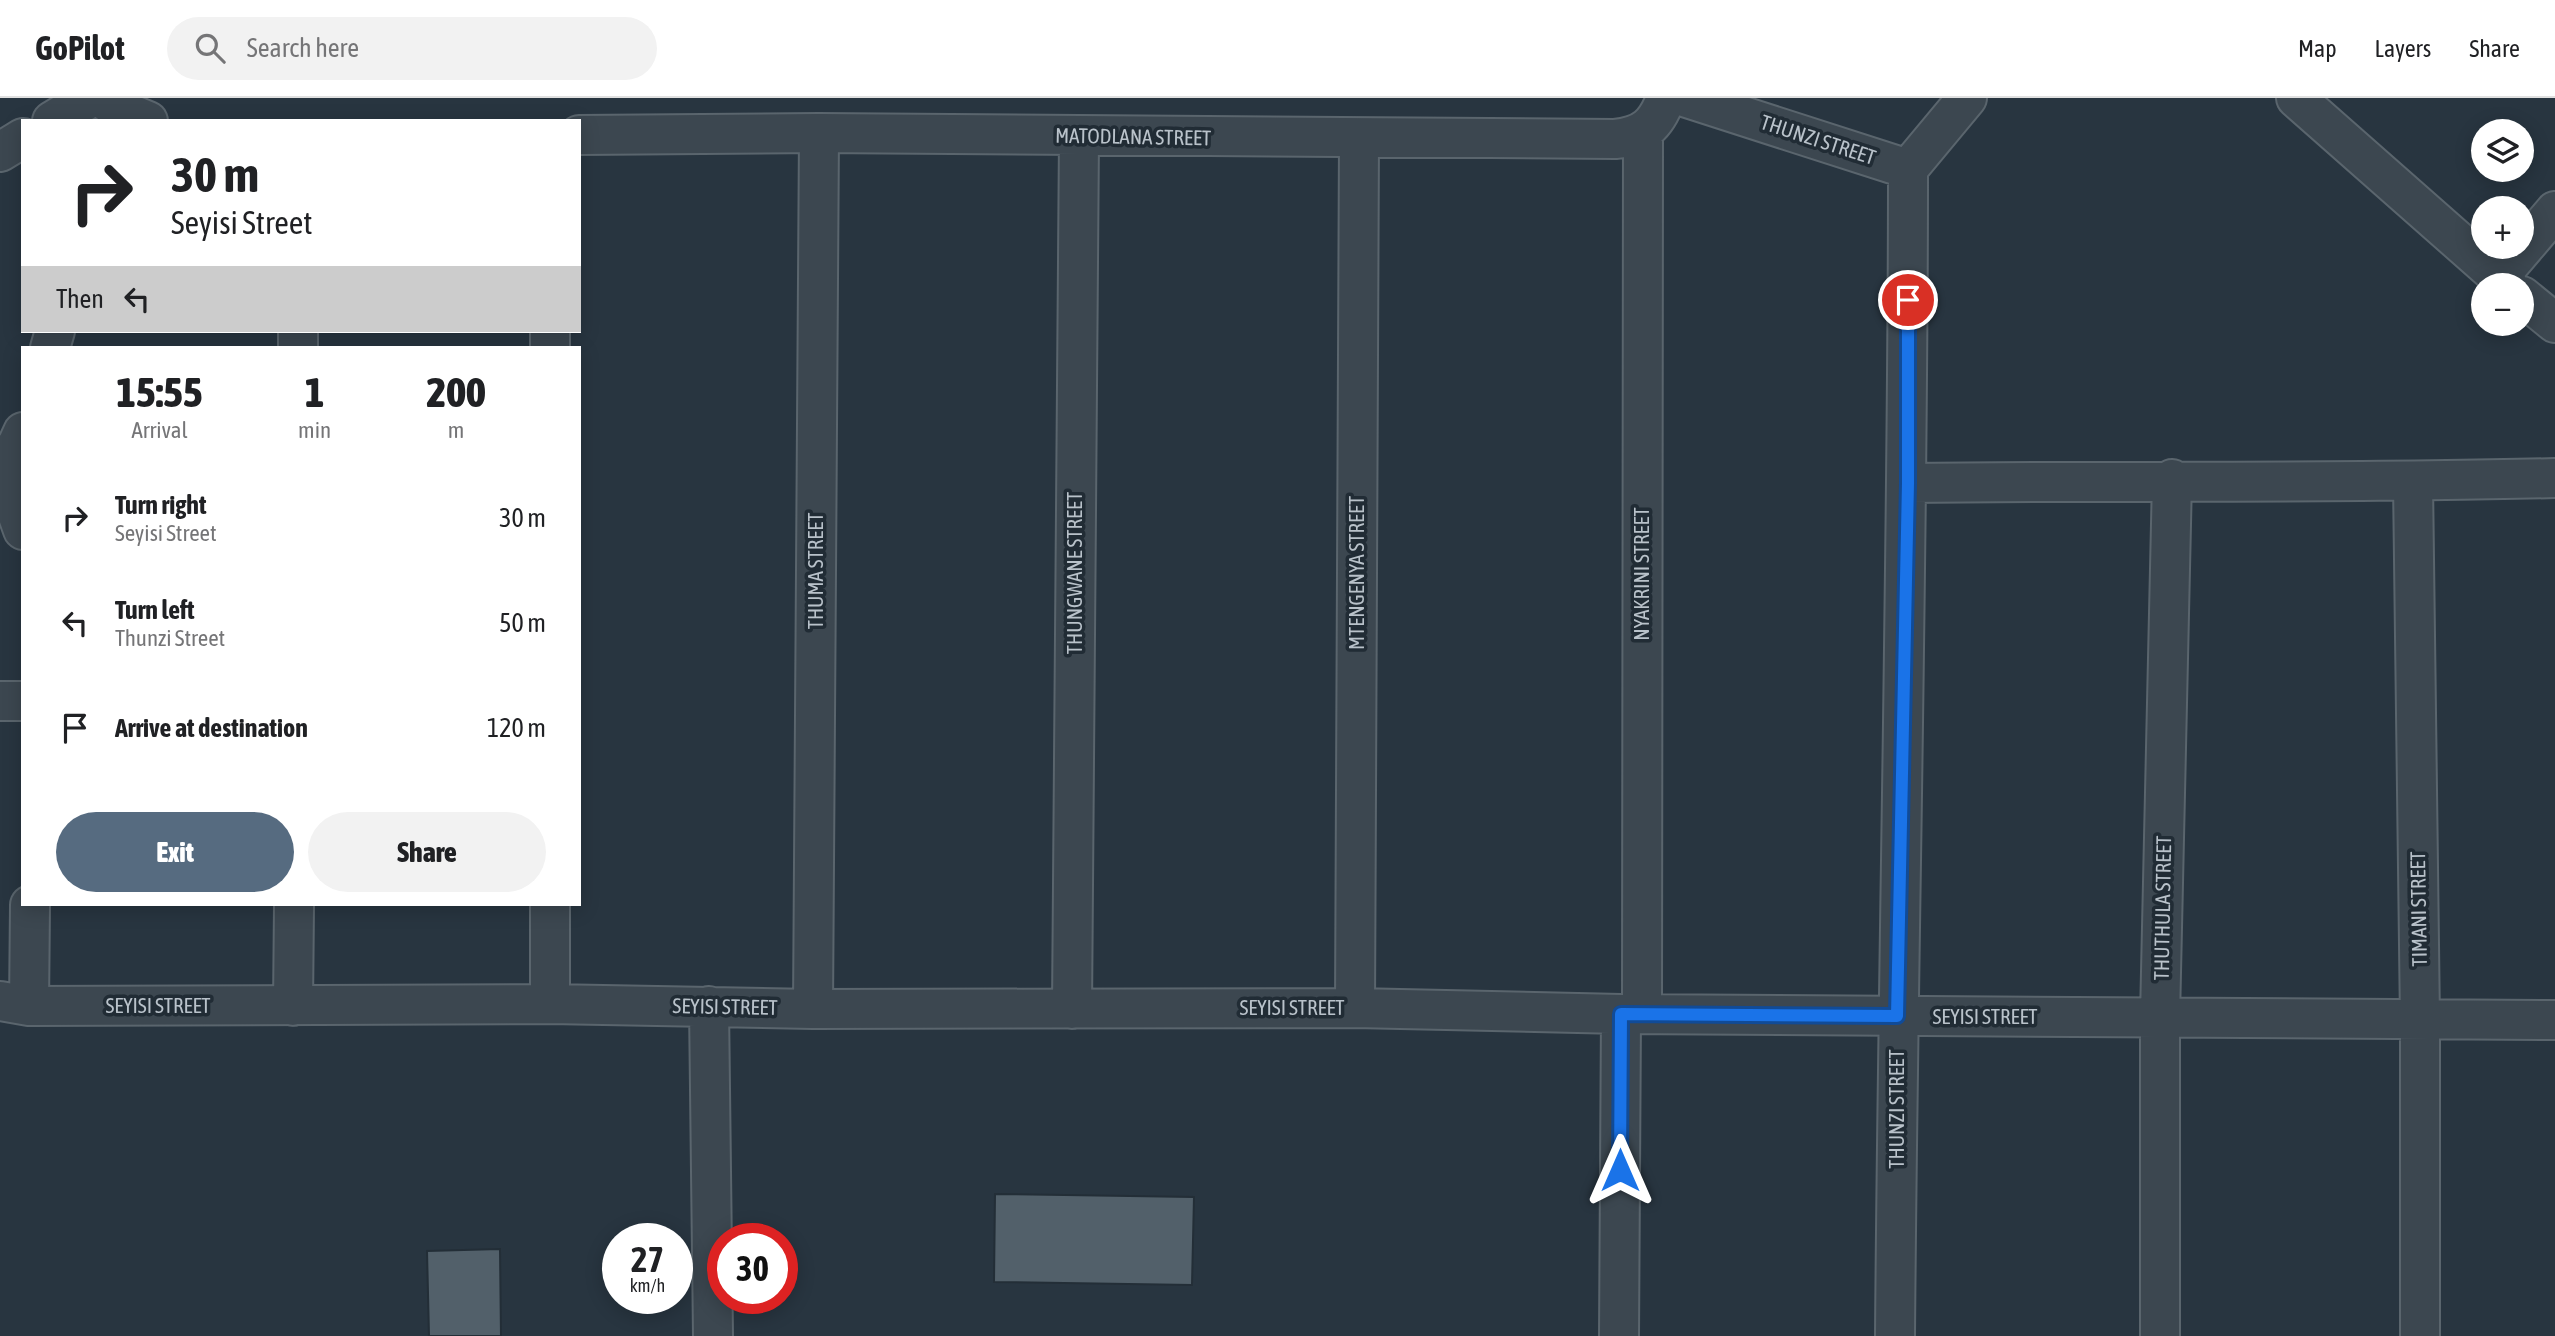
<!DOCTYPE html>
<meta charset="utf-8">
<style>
:root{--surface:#fff;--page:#f2f2f2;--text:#202124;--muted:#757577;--line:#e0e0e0;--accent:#566b80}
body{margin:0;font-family:"Asap Condensed",sans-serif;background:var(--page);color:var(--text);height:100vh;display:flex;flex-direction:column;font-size:26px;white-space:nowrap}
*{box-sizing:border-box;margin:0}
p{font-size:23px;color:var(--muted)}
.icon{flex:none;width:38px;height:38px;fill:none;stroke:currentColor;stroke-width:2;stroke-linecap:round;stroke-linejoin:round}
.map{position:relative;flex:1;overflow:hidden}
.sheet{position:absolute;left:21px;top:248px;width:560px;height:560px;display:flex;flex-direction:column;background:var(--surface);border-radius:0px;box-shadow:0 4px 18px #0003}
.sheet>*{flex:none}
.guide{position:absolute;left:21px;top:21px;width:560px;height:214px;border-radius:0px;box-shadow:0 4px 18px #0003;background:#fff;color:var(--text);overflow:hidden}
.controls{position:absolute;left:2471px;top:21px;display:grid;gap:14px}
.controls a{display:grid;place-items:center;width:63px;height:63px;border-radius:50%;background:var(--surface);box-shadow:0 4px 18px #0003;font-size:35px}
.speed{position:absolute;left:602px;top:1125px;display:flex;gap:14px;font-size:35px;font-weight:700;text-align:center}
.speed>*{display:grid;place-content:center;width:91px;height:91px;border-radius:50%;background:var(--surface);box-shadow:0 4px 18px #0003;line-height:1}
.speed small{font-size:18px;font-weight:400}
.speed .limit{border:10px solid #d22;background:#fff;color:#111}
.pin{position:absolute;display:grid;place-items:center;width:60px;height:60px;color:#fff;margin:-30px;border:4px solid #fff;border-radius:50%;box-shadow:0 2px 7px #0007}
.me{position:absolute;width:77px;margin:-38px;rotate:0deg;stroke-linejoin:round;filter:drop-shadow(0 0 5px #0008)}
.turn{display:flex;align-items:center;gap:24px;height:147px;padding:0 35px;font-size:32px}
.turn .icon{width:91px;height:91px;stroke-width:2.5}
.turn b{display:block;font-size:49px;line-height:60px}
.then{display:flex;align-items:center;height:66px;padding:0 35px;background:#0003;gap:14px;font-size:26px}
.eta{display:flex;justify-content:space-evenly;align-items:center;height:119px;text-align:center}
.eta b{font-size:42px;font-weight:800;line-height:49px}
.cta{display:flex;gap:14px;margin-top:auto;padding:14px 35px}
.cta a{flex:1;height:80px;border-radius:42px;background:var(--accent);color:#fff;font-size:28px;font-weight:800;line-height:80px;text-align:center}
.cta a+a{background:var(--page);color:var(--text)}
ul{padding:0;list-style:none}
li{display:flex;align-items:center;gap:21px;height:105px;padding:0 35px}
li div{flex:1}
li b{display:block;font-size:26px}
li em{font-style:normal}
header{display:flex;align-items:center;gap:42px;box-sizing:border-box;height:98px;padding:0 35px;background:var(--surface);border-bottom:2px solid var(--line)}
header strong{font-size:33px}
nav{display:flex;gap:38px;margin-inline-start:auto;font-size:24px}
.search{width:490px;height:63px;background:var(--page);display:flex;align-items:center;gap:18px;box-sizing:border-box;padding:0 24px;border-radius:38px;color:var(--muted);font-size:26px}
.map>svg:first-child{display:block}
</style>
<header>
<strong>GoPilot</strong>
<div class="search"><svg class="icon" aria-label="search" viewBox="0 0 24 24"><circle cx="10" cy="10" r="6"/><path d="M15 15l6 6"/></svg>Search here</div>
<nav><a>Map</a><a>Layers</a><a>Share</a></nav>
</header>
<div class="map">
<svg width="2555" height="1238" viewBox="0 0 2555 1238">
<rect width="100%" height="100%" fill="#283540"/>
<path fill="#52606a" stroke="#232e37" stroke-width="2" d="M 995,1096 L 1194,1099 L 1192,1187 L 994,1184 Z
M 500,1151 L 501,1238 L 429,1238 L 427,1153 Z"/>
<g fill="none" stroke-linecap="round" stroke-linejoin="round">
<g stroke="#5a656d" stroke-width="42">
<path id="minor" d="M 102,0 L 114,9 L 148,23
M 1687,0 L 1908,71 C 1908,460 1898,849 1895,1238
M 2296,0 L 2508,187
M 52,23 L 90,0
M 579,37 L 819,35 L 1615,41 C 1644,38 1656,27 1666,0
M 0,54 L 23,40
M 1908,71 L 1967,0
M 2498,180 L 2555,113
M 2522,198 L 2555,225
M 550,233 L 550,250
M 50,250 L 55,233
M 298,250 L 298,233
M 0,368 L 23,432
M 0,368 L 17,347 L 23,334
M 2413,384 L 2420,923 L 2420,1238
M 1908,385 C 2124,382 2339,386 2555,380
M 0,603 L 23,603
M 550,807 L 550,906
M 0,903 L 29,908 L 550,906 L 813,911 L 1355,910 L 1621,916 L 2555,922
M 29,908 L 30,807
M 293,908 L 294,807
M 709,908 L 713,1238
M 1355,910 L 1359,41
M 813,911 L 819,35
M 1072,911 L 1079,39
M 1642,915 L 1643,36
M 1619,1238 L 1621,916
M 2160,1238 L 2160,919 L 2172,381"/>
</g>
<use href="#minor" stroke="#3c4750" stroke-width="38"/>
</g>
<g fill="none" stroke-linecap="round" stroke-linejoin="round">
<g stroke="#114b97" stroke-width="18">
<path id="route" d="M 1620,1072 L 1621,916 L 1897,918 L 1908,385 L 1908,202"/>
</g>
<use href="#route" stroke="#1a73e8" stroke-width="12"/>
</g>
<g text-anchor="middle" stroke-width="7" stroke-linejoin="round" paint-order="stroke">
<g font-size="21" fill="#b9c2ca" stroke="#212c35">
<text transform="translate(1133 39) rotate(1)" y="7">MATODLANA STREET</text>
<text transform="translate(1818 42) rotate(18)" y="7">THUNZI STREET</text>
<text transform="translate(816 473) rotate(-90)" y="7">THUMA STREET</text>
<text transform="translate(1075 475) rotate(-90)" y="7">THUNGWANE STREET</text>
<text transform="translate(1357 475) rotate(-90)" y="7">MTENGENYA STREET</text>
<text transform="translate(1642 476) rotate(-90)" y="7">NYAKRINI STREET</text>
<text transform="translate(2163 810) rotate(-89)" y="7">THUTHULA STREET</text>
<text transform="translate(2419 811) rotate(-91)" y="7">TIMANI STREET</text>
<text x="158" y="915">SEYISI STREET</text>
<text transform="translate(725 909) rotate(1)" y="7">SEYISI STREET</text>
<text x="1292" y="917">SEYISI STREET</text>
<text x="1985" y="926">SEYISI STREET</text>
<text transform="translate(1897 1011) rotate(-90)" y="7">THUNZI STREET</text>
</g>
</g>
</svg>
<div class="controls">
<a><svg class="icon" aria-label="layers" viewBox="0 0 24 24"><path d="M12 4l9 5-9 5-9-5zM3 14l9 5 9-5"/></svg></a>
<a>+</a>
<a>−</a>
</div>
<div class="speed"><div>27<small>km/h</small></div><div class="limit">30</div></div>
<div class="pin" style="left:1908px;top:202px;background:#d93025"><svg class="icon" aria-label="arrive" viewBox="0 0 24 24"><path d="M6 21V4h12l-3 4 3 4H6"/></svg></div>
<svg class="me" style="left:1620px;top:1072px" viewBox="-20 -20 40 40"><path d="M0-17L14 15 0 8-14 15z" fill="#1a73e8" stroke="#fff" stroke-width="4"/></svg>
<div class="guide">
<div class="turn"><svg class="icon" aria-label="right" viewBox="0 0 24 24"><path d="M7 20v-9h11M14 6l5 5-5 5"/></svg><div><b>30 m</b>Seyisi Street</div></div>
<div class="then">Then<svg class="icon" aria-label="left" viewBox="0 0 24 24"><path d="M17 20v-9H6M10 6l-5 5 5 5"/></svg></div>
</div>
<section class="sheet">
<div class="eta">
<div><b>15:55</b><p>Arrival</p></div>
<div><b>1</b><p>min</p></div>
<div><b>200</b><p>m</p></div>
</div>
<ul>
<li><svg class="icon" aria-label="right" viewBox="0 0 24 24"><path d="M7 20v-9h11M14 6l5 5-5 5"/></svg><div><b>Turn right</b><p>Seyisi Street</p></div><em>30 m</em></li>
<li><svg class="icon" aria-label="left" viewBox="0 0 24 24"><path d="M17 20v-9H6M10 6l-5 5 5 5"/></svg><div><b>Turn left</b><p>Thunzi Street</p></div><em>50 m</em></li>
<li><svg class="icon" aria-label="arrive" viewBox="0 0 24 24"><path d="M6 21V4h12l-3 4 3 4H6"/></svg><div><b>Arrive at destination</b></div><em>120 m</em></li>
</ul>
<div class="cta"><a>Exit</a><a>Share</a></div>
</section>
</div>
